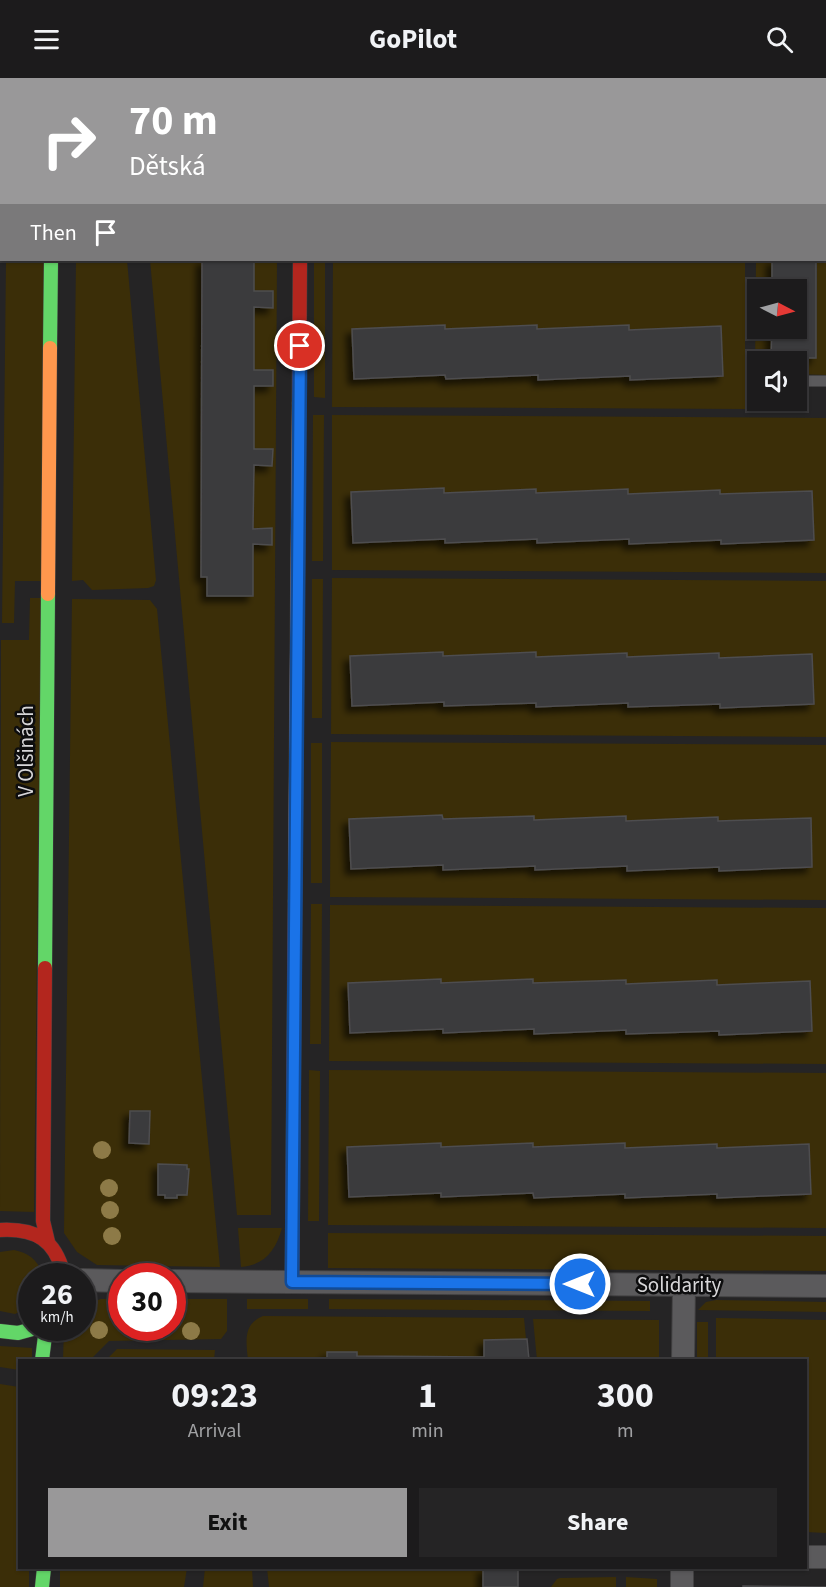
<!DOCTYPE html>
<meta charset="utf-8">
<style>
:root{--surface:#1c1b1c;--page:#252425;--text:#f1f3f6;--muted:#a0a1a3;--line:#3a393b;--accent:#999899}
body{margin:0;font-family:"Source Sans 3",sans-serif;background:var(--page);color:var(--text);height:100vh;display:flex;flex-direction:column;font-size:22px;white-space:nowrap}
*{box-sizing:border-box;margin:0}
p{font-size:20px;color:var(--muted)}
.icon{flex:none;width:33px;height:33px;fill:none;stroke:currentColor;stroke-width:2;stroke-linecap:round;stroke-linejoin:round}
.map{position:relative;flex:1;overflow:hidden}
.side{position:absolute;left:18px;top:1281px;width:789px;height:210px;display:flex;flex-direction:column;background:var(--surface);border-radius:0px;box-shadow:0 2px 4px #0004,0 0 0 2px var(--line)}
.side>*{flex:none}
.banner{position:absolute;left:0px;top:0px;width:826px;height:183px;box-shadow:0 2px 4px #0004,0 0 0 2px var(--line);background:#999899;color:#fff;overflow:hidden}
.needle{width:39px;rotate:96deg}
.controls{position:absolute;left:747px;top:201px;display:grid;gap:12px}
.controls a{display:grid;place-items:center;width:60px;height:60px;border-radius:0px;background:var(--surface);box-shadow:0 2px 4px #0004,0 0 0 2px var(--line);font-size:30px}
.speed{position:absolute;left:18px;top:1185px;display:flex;gap:12px;font-size:30px;font-weight:700;text-align:center}
.speed>*{display:grid;place-content:center;width:78px;height:78px;border-radius:50%;background:var(--surface);box-shadow:0 2px 4px #0004,0 0 0 2px var(--line);line-height:1}
.speed small{font-size:15px;font-weight:400}
.speed .limit{border:9px solid #d22;background:#fff;color:#111}
.pin{position:absolute;display:grid;place-items:center;width:51px;height:51px;color:#fff;margin:-26px;border:3px solid #fff;border-radius:50%;box-shadow:0 2px 6px #0007}
.me{position:absolute;width:66px;margin:-33px;rotate:270deg;stroke-linejoin:round;filter:drop-shadow(0 0 4px #0008)}
.turn{display:flex;align-items:center;gap:21px;height:126px;padding:0 30px;font-size:27px}
.turn .icon{width:78px;height:78px;stroke-width:2.5}
.turn b{display:block;font-size:42px;line-height:51px}
.then{display:flex;align-items:center;height:57px;padding:0 30px;background:#0003;gap:12px;font-size:22px}
.eta{display:flex;justify-content:space-evenly;align-items:center;height:102px;text-align:center}
.eta b{font-size:36px;font-weight:700;line-height:42px}
.cta{display:flex;gap:12px;margin-top:auto;padding:12px 30px}
.cta a{flex:1;height:69px;border-radius:0px;background:var(--accent);color:#111;font-size:24px;font-weight:700;line-height:69px;text-align:center}
.cta a+a{background:var(--page);color:var(--text)}
header{display:flex;justify-content:space-between;align-items:center;height:78px;padding:0 30px;background:var(--surface);font-size:27px;font-weight:700}
.map>svg:first-child{display:block}
</style>
<header><svg class="icon" aria-label="menu" viewBox="0 0 24 24"><path d="M4 6h16M4 12h16M4 18h16"/></svg>GoPilot<svg class="icon" aria-label="search" viewBox="0 0 24 24"><circle cx="10" cy="10" r="6"/><path d="M15 15l6 6"/></svg></header>
<div class="map">
<svg width="826" height="1509" viewBox="0 0 826 1509">
<defs>
<filter id="shadow"><feDropShadow dx="-5.5" dy="5.5" stdDeviation="3" flood-color="#0009"/></filter>
</defs>
<rect width="100%" height="100%" fill="#252425"/>
<path fill="#3b2e08" fill-rule="evenodd" d="M 131,0 L 278,0 L 132,2 Z
M 825,11 L 826,11 L 826,175 L 825,175 Z
M 826,181 L 826,297 L 797,296 L 796,284 L 758,284 L 757,296 L 755,296 L 756,182 L 772,182 L 772,211 L 758,212 L 758,250 L 772,251 L 771,279 L 816,279 L 817,182 Z
M 6,182 L 44,182 L 41,503 L 15,503 L 14,545 L 2,545 Z
M 76,182 L 127,182 L 156,502 L 154,508 L 148,510 L 92,512 L 83,502 L 72,503 Z
M 150,182 L 202,182 L 201,498 L 207,499 L 253,518 L 253,466 L 272,466 L 272,450 L 253,451 L 254,387 L 272,387 L 273,371 L 254,371 L 254,308 L 273,308 L 273,292 L 254,292 L 254,229 L 273,230 L 273,214 L 254,213 L 254,182 L 277,182 L 271,1137 L 237,1137 Z
M 314,182 L 325,182 L 325,320 L 314,319 Z
M 333,182 L 745,182 L 745,331 L 332,329 ZM 444,247 L 445,251 L 537,247 L 537,251 L 629,252 L 721,248 L 723,298 L 630,302 L 630,298 L 538,302 L 538,297 L 446,301 L 445,297 L 354,300 L 352,251 Z
M 313,337 L 324,337 L 323,483 L 312,483 Z
M 332,337 L 826,340 L 826,495 L 332,492 ZM 444,410 L 444,415 L 536,411 L 536,415 L 628,411 L 628,416 L 720,412 L 720,416 L 812,413 L 814,462 L 721,466 L 721,462 L 629,466 L 629,461 L 537,465 L 537,461 L 445,464 L 445,461 L 353,464 L 351,414 Z
M 332,500 L 826,503 L 826,659 L 331,656 ZM 443,574 L 443,578 L 536,579 L 627,575 L 627,579 L 719,575 L 719,580 L 811,576 L 813,626 L 721,630 L 720,626 L 629,629 L 628,625 L 537,629 L 536,625 L 445,628 L 444,624 L 352,628 L 350,578 Z
M 312,501 L 323,501 L 322,640 L 312,640 Z
M 30,520 L 41,520 L 34,1134 L 0,1133 L 1,562 L 29,562 Z
M 72,521 L 150,522 L 157,531 L 220,1189 L 97,1187 L 77,1174 L 64,1155 ZM 130,1033 L 150,1034 L 149,1066 L 129,1065 ZM 158,1087 L 187,1087 L 187,1091 L 189,1091 L 187,1117 L 177,1117 L 177,1120 L 165,1120 L 165,1117 L 158,1117 Z
M 331,664 L 826,667 L 826,822 L 330,819 ZM 442,737 L 443,741 L 534,738 L 534,742 L 626,738 L 626,743 L 718,739 L 718,743 L 810,740 L 812,789 L 720,793 L 719,789 L 627,793 L 627,788 L 536,792 L 535,788 L 443,791 L 443,787 L 351,791 L 349,741 Z
M 311,665 L 322,665 L 322,805 L 311,805 Z
M 311,826 L 322,826 L 321,966 L 310,966 Z
M 330,827 L 826,830 L 826,986 L 329,983 ZM 441,901 L 441,905 L 533,901 L 533,905 L 625,902 L 626,906 L 717,902 L 717,907 L 810,903 L 719,957 L 719,953 L 627,956 L 626,952 L 535,956 L 534,951 L 443,955 L 443,951 L 350,954 L 348,905 Z
M 309,992 L 320,993 L 319,1143 L 308,1143 Z
M 329,992 L 826,995 L 826,1150 L 328,1147 ZM 440,1065 L 441,1069 L 532,1065 L 533,1069 L 625,1070 L 716,1066 L 717,1070 L 809,1067 L 811,1116 L 718,1120 L 717,1116 L 626,1120 L 625,1116 L 534,1120 L 533,1115 L 442,1119 L 441,1115 L 349,1118 L 348,1069 Z
M 238,1150 L 282,1150 C 276,1172 265,1187 241,1189 Z
M 328,1155 L 826,1158 L 826,1193 L 328,1190 Z
M 14,1172 C 29,1175 39,1183 43,1198 L 32,1198 L 31,1228 L 15,1236 L 0,1233 L 0,1174 Z
M 101,1221 L 121,1221 L 122,1250 L 172,1250 L 173,1221 L 227,1221 L 227,1253 L 221,1261 L 109,1263 L 90,1282 L 63,1282 L 64,1250 L 82,1250 L 83,1227 Z
M 247,1221 L 308,1221 L 308,1231 L 247,1231 Z
M 329,1221 L 650,1223 L 650,1233 L 329,1231 Z
M 716,1222 L 826,1224 L 826,1234 L 698,1232 L 706,1224 Z
M 263,1238 L 524,1240 L 526,1261 L 485,1262 L 484,1279 L 357,1278 L 357,1274 L 328,1274 L 327,1282 L 248,1282 C 246,1263 243,1246 263,1238 Z
M 716,1240 L 826,1242 L 826,1455 L 806,1454 L 806,1282 L 716,1282 Z
M 533,1241 L 659,1242 L 659,1282 L 537,1282 Z
M 697,1244 L 708,1244 L 708,1282 L 697,1282 Z
M 0,1268 L 32,1270 L 32,1282 L 20,1282 L 19,1292 L 0,1289 Z
M 117,1271 L 215,1272 L 214,1282 L 106,1282 Z
M 0,1306 L 19,1309 L 20,1490 L 29,1490 L 29,1509 L 0,1509 Z
M 60,1490 L 187,1490 L 184,1509 L 60,1509 Z
M 205,1490 L 252,1490 L 253,1509 L 203,1509 Z
M 267,1490 L 483,1490 L 483,1509 L 269,1509 Z
M 616,1499 L 616,1509 L 551,1509 L 557,1501 L 560,1500 Z
M 626,1499 L 657,1501 L 657,1509 L 626,1509 Z"/>
<path fill="#3b3a3c" stroke="#4e4d4f" stroke-width="1.5" filter="url(#shadow)" d="M 202,182 L 254,182 L 254,213 L 273,213 L 273,230 L 254,229 L 254,292 L 273,292 L 273,308 L 254,308 L 254,371 L 273,371 L 272,388 L 254,387 L 253,451 L 272,450 L 272,467 L 253,466 L 253,518 L 207,518 L 207,499 L 201,499 Z
M 772,182 L 816,182 L 816,280 L 771,280 L 772,250 L 796,250 L 796,212 L 772,212 Z
M 445,247 L 445,251 L 537,247 L 537,251 L 629,247 L 629,252 L 721,248 L 723,298 L 630,302 L 630,298 L 538,302 L 538,297 L 446,301 L 445,297 L 354,301 L 352,251 Z
M 444,410 L 444,415 L 536,411 L 536,415 L 628,411 L 628,416 L 720,412 L 720,416 L 812,413 L 814,462 L 721,466 L 721,462 L 629,466 L 629,461 L 537,465 L 537,461 L 445,465 L 445,461 L 353,465 L 351,414 Z
M 443,574 L 443,578 L 536,574 L 536,579 L 627,575 L 627,579 L 719,575 L 719,580 L 812,576 L 814,626 L 720,630 L 720,626 L 628,629 L 628,625 L 536,629 L 536,625 L 444,628 L 444,624 L 352,628 L 350,578 Z
M 442,737 L 443,741 L 534,738 L 534,742 L 626,738 L 626,743 L 718,739 L 718,743 L 811,740 L 812,789 L 719,793 L 719,789 L 627,793 L 627,788 L 535,792 L 535,788 L 443,792 L 443,787 L 351,791 L 349,741 Z
M 441,901 L 441,905 L 533,901 L 533,905 L 626,902 L 626,906 L 717,902 L 717,907 L 810,903 L 812,953 L 719,957 L 719,953 L 626,956 L 626,952 L 534,956 L 534,951 L 443,955 L 443,951 L 350,955 L 348,905 Z
M 130,1033 L 150,1033 L 149,1066 L 129,1065 Z
M 441,1065 L 441,1069 L 533,1065 L 533,1069 L 625,1065 L 625,1070 L 717,1066 L 717,1070 L 809,1066 L 811,1116 L 717,1120 L 717,1116 L 625,1120 L 625,1116 L 534,1120 L 533,1115 L 441,1119 L 441,1115 L 349,1119 L 347,1069 Z
M 158,1086 L 187,1087 L 187,1091 L 189,1091 L 187,1117 L 177,1117 L 177,1120 L 165,1120 L 165,1117 L 158,1117 Z
M 527,1261 L 529,1282 L 327,1282 L 327,1274 L 357,1274 L 357,1278 L 484,1279 L 484,1262 Z
M 483,1490 L 518,1490 L 518,1509 L 483,1509 Z
M 743,1508 L 826,1509 L 743,1509 Z"/>
<g fill="none" stroke-linecap="round" stroke-linejoin="round">
<g stroke="#424142" stroke-width="12">
<path id="lane" d="M 796,303 L 826,303"/>
</g>
<g stroke="#424142" stroke-width="24">
<path id="street" d="M 301,2 L 301,0
M 82,1202 L 122,1203
M 172,1203 L 826,1208
M 683,1282 L 684,1207
M 806,1479 L 826,1479
M 682,1509 L 682,1490"/>
</g>
<g stroke="#424142" stroke-width="15">
<path id="fast" d="M 50,270 L 51,182
M 45,890 L 48,516
M 0,1253 L 18,1255 L 36,1250
M 42,1282 L 46,1250
M 42,1509 L 44,1490"/>
</g>
<g stroke="#424142" stroke-width="15">
<path id="slow" d="M 55,0 L 55,2
M 48,516 L 50,270
M 295,823 L 299,325"/>
</g>
<g stroke="#424142" stroke-width="15">
<path id="jam" d="M 299,325 L 300,182
M 45,890 L 43,1143 L 48,1164
M 0,1152 C 36,1150 56,1162 64,1198
M 292,1204 L 295,823"/>
</g>
<use href="#lane" stroke="#5b5a5c" stroke-width="10"/>
<use href="#street" stroke="#5b5a5c" stroke-width="22"/>
<use href="#fast" stroke="#63d668" stroke-width="14"/>
<use href="#slow" stroke="#ff974d" stroke-width="14"/>
<use href="#jam" stroke="#b3261e" stroke-width="14"/>
</g>
<g fill="#8d7a47">
<circle cx="102" cy="1072" r="9"/>
<circle cx="109" cy="1110" r="9"/>
<circle cx="110" cy="1132" r="9"/>
<circle cx="112" cy="1158" r="9"/>
<circle cx="99" cy="1252" r="9"/>
<circle cx="191" cy="1253" r="9"/>
</g>
<g fill="none" stroke-linecap="round" stroke-linejoin="round">
<g stroke="#114b97" stroke-width="15">
<path id="route" d="M 300,268 L 292,1204 L 580,1206"/>
</g>
<use href="#route" stroke="#1a73e8" stroke-width="10"/>
</g>
<g text-anchor="middle" stroke-width="5" stroke-linejoin="round" paint-order="stroke">
<g font-size="21" fill="#d7d6d8" stroke="#0d0d0e">
<text transform="translate(26 673) rotate(-90)" y="7">V Olšinách</text>
<text x="679" y="1214">Solidarity</text>
</g>
</g>
</svg>
<div class="controls">
<a><svg class="needle" viewBox="-14 -14 28 28"><path d="M0-13l5 13h-10z" fill="#e53935"/><path d="M0 13l5-13h-10z" fill="#a0a1a3"/></svg></a>
<a><svg class="icon" aria-label="sound" viewBox="0 0 24 24"><path d="M4 9h4l5-4v14l-5-4H4zM17 9q2 3 0 6"/></svg></a>
</div>
<div class="speed"><div>26<small>km/h</small></div><div class="limit">30</div></div>
<div class="pin" style="left:300px;top:268px;background:#d93025"><svg class="icon" aria-label="arrive" viewBox="0 0 24 24"><path d="M6 21V4h12l-3 4 3 4H6"/></svg></div>
<svg class="me" style="left:580px;top:1206px" viewBox="-20 -20 40 40"><circle r="17" fill="#1a73e8" stroke="#fff" stroke-width="3"/><path d="M0-11L8 9 0 5-8 9z" fill="#fff"/></svg>
<div class="banner">
<div class="turn"><svg class="icon" aria-label="right" viewBox="0 0 24 24"><path d="M7 20v-9h11M14 6l5 5-5 5"/></svg><div><b>70 m</b>Dětská</div></div>
<div class="then">Then<svg class="icon" aria-label="arrive" viewBox="0 0 24 24"><path d="M6 21V4h12l-3 4 3 4H6"/></svg></div>
</div>
<section class="side">
<div class="eta">
<div><b>09:23</b><p>Arrival</p></div>
<div><b>1</b><p>min</p></div>
<div><b>300</b><p>m</p></div>
</div>
<div class="cta"><a>Exit</a><a>Share</a></div>
</section>
</div>
